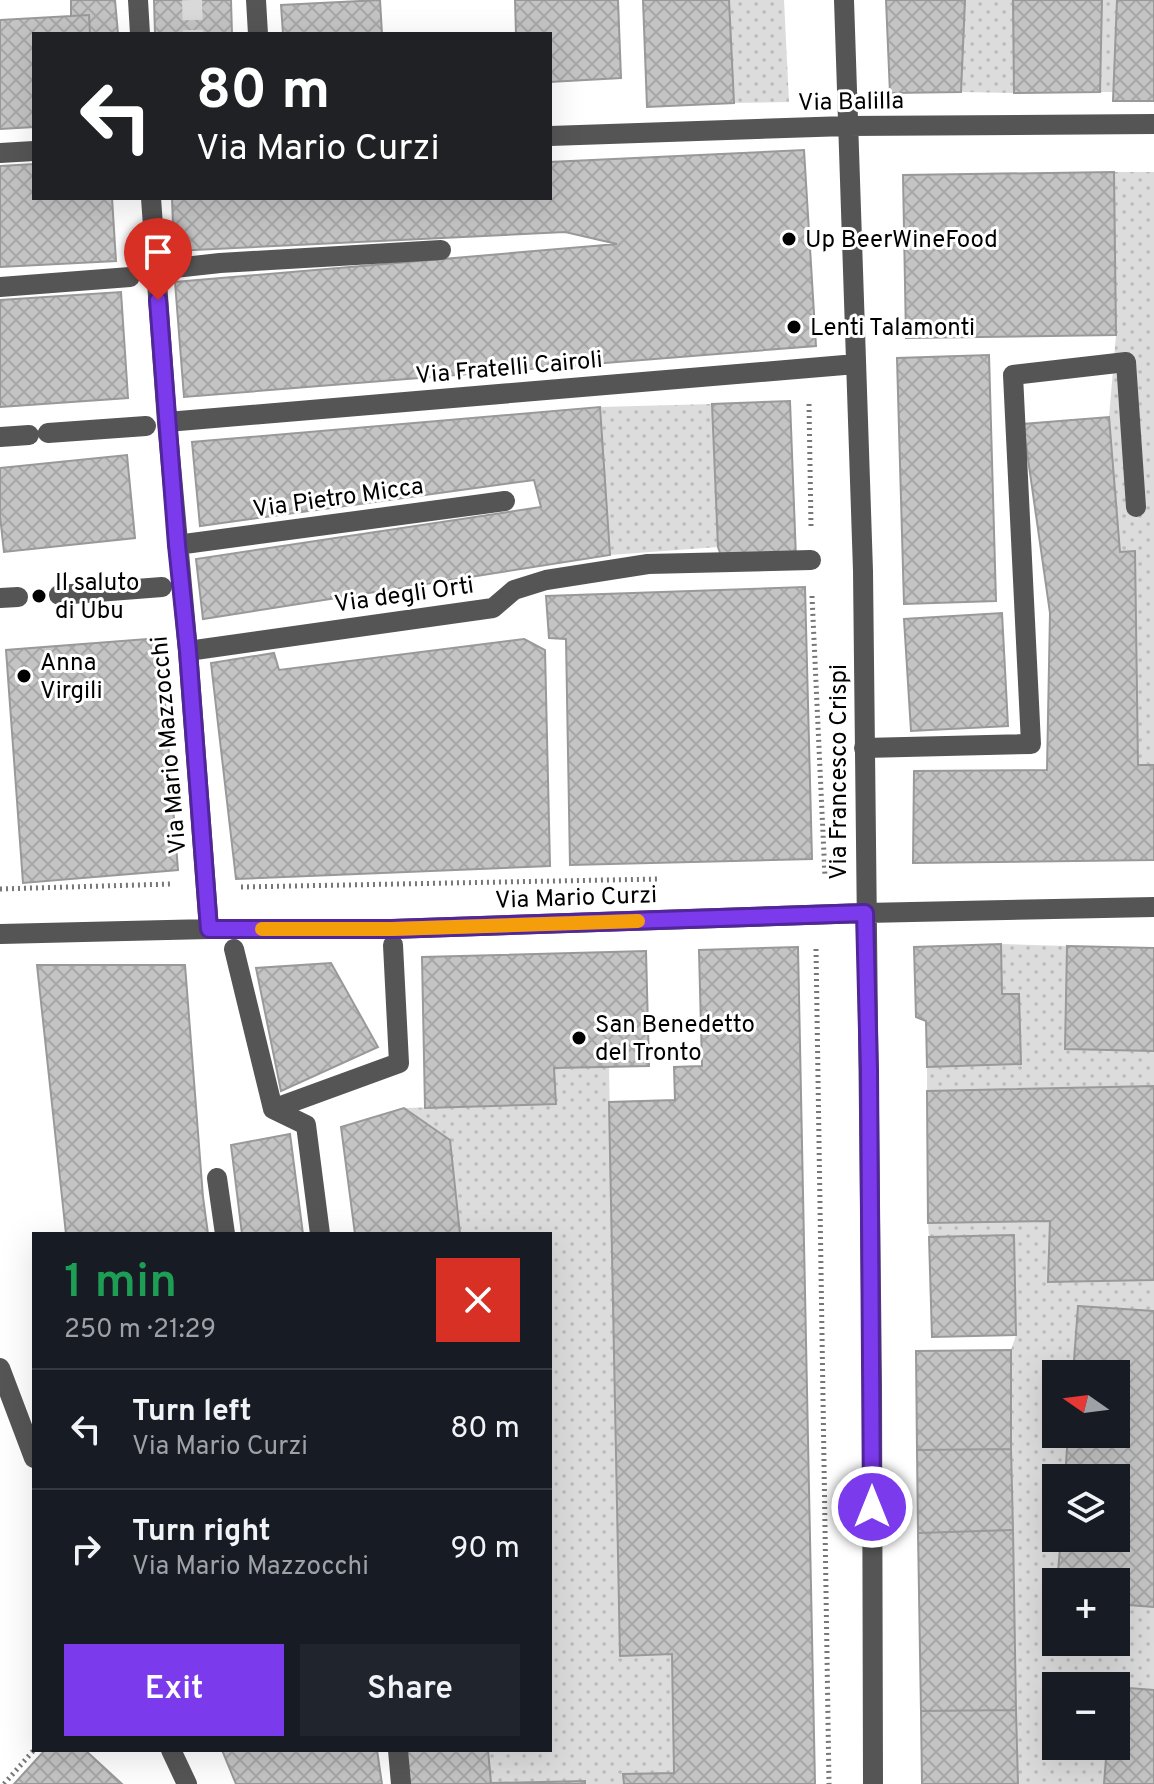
<!DOCTYPE html>
<meta charset="utf-8">
<style>
:root{--surface:#171b24;--page:#20242c;--text:#f1f3f6;--muted:#9ea1a6;--line:#363941;--accent:#7c3aed}
body{margin:0;font-family:Overpass,sans-serif;background:var(--page);color:var(--text);height:100vh;display:flex;flex-direction:column;font-size:30px;white-space:nowrap}
*{box-sizing:border-box;margin:0}
p{font-size:26px;color:var(--muted)}
.icon{flex:none;width:44px;height:44px;fill:none;stroke:currentColor;stroke-width:2;stroke-linecap:round;stroke-linejoin:round}
.map{position:relative;flex:1;overflow:hidden}
.drawer{position:absolute;left:32px;top:1232px;width:520px;height:520px;display:flex;flex-direction:column;background:var(--surface);border-radius:0px;box-shadow:0 8px 32px #0002}
.drawer>*{flex:none}
.hud{position:absolute;left:32px;top:32px;width:520px;height:168px;border-radius:0px;box-shadow:0 8px 32px #0002;background:#202124;color:#fff;overflow:hidden}
.needle{width:52px;rotate:284deg}
.fabs{position:absolute;left:1042px;top:1360px;display:grid;gap:16px}
.fabs a{display:grid;place-items:center;width:88px;height:88px;border-radius:0px;background:var(--surface);box-shadow:0 8px 32px #0002;font-size:40px}
.pin{position:absolute;display:grid;place-items:center;width:68px;height:68px;color:#fff;margin:-82px -34px;border-radius:50% 50% 50% 0;rotate:-45deg;box-shadow:0 0 8px #0007}
.pin .icon{rotate:45deg}
.me{position:absolute;width:88px;margin:-44px;rotate:0deg;stroke-linejoin:round;filter:drop-shadow(0 0 6px #0008)}
.turn{display:flex;align-items:center;gap:28px;height:168px;padding:0 32px;font-size:36px}
.turn .icon{width:104px;height:104px;stroke-width:2.5}
.turn b{display:block;font-size:56px;line-height:68px}
.round{display:grid;place-items:center;flex:none;width:84px;height:84px;border-radius:0px;background:var(--page)}
.head{display:flex;align-items:center;justify-content:space-between;height:136px;padding:0 32px}
h1{font-size:48px;font-weight:600;line-height:60px;color:#1e9e55}
.button{display:flex;gap:16px;margin-top:auto;padding:16px 32px}
.button a{flex:1;height:92px;border-radius:0px;background:var(--accent);color:#fff;font-size:32px;font-weight:600;line-height:92px;text-align:center}
.button a+a{background:var(--page);color:var(--text)}
ul{padding:0;list-style:none}
li{display:flex;align-items:center;gap:24px;height:120px;padding:0 32px;border-top:2px solid var(--line)}
li div{flex:1}
li b{display:block;font-size:30px}
li em{font-style:normal}
.map>svg:first-child{display:block}
</style>
<div class="map">
<svg width="1154" height="1784" viewBox="0 0 1154 1784">
<defs>
<pattern id="grass-dots" width="8" height="8" patternUnits="userSpaceOnUse" patternTransform="scale(2)"><rect width="8" height="8" fill="#dcdcdc"/><path d="M2 2h.1M6 6h.1" fill="none" stroke="#bbb" stroke-width="1.8" stroke-linecap="round"/></pattern>
<pattern id="building-cross-hatch" width="8" height="8" patternUnits="userSpaceOnUse" patternTransform="scale(2)"><rect width="8" height="8" fill="#c4c4c4"/><path d="M0 0l8 8M0 8l8-8" fill="none" stroke="#a7a7a7"/></pattern>
</defs>
<rect width="100%" height="100%" fill="#fff"/>
<path fill="url(#grass-dots)" d="M 729,0 L 784,0 L 789,102 L 734,103 Z
M 965,0 L 1013,0 L 1014,93 L 961,92 Z
M 1102,0 L 1117,0 L 1114,92 L 1100,92 Z
M 1114,172 L 1154,172 L 1154,765 L 1138,765 L 1135,552 L 1120,552 L 1109,417 L 1116,335 Z
M 712,404 L 718,547 L 610,555 L 600,407 Z
M 1001,944 L 1067,946 L 1065,1049 L 1154,1051 L 1154,1086 L 927,1091 L 927,1067 L 1020,1064 L 1019,995 L 1002,994 Z
M 609,1067 L 620,1655 L 672,1654 L 674,1773 L 624,1774 L 624,1784 L 585,1784 L 584,1781 L 491,1783 L 488,1750 L 550,1750 L 550,1234 L 460,1234 L 450,1140 L 404,1108 L 555,1104 L 554,1068 Z
M 1050,1221 L 1154,1280 L 1154,1311 L 1078,1306 L 1073,1374 L 1056,1374 L 1056,1434 L 1068,1434 L 1065,1478 L 1056,1478 L 1056,1538 L 1061,1538 L 1056,1582 L 1056,1642 L 1116,1642 L 1116,1604 L 1154,1607 L 1154,1690 L 1116,1686 L 1056,1686 L 1056,1746 L 1107,1746 L 1104,1784 L 1018,1784 L 1011,1449 L 1011,1350 L 1016,1335 L 1014,1235 L 929,1237 L 928,1223 Z"/>
<path fill="url(#building-cross-hatch)" stroke="#999" stroke-width="2" d="M 71,0 L 115,0 L 118,34 L 90,34 L 89,15 L 71,16 Z
M 154,0 L 231,0 L 232,34 L 155,34 Z
M 380,0 L 382,34 L 283,34 L 281,5 Z
M 515,0 L 618,0 L 621,78 L 550,82 L 550,34 L 516,34 Z
M 643,0 L 729,0 L 734,103 L 647,107 Z
M 886,0 L 965,0 L 961,92 L 890,93 Z
M 1013,0 L 1102,0 L 1100,92 L 1014,93 Z
M 1117,0 L 1154,0 L 1154,101 L 1113,101 Z
M 89,15 L 90,34 L 34,34 L 34,127 L 0,129 L 0,20 Z
M 804,150 L 816,346 L 184,397 L 175,282 L 617,244 L 565,232 L 174,251 L 172,198 L 550,198 L 550,162 Z
M 34,164 L 34,198 L 112,198 L 116,261 L 0,267 L 0,166 Z
M 1114,172 L 1116,335 L 906,338 L 903,175 Z
M 121,292 L 128,398 L 0,407 L 0,300 Z
M 989,355 L 996,601 L 904,604 L 897,358 Z
M 790,401 L 796,558 L 723,561 L 718,547 L 712,404 Z
M 600,407 L 610,555 L 203,619 L 196,559 L 541,507 L 534,480 L 200,526 L 192,442 Z
M 1109,417 L 1120,552 L 1135,551 L 1138,765 L 1154,765 L 1154,860 L 913,863 L 914,771 L 1047,770 L 1050,613 L 1023,424 Z
M 127,455 L 135,538 L 4,552 L 0,516 L 0,468 Z
M 805,587 L 812,859 L 570,865 L 566,639 L 549,638 L 546,596 Z
M 1002,613 L 1008,726 L 911,731 L 904,619 Z
M 160,638 L 178,870 L 23,883 L 6,650 Z
M 524,639 L 545,650 L 550,866 L 236,879 L 211,663 L 274,653 L 279,670 Z
M 1001,944 L 1002,994 L 1019,994 L 1021,1064 L 927,1067 L 926,1021 L 916,1017 L 914,947 Z
M 1067,946 L 1154,948 L 1154,1051 L 1065,1049 Z
M 798,947 L 815,1784 L 624,1784 L 623,1774 L 674,1773 L 672,1654 L 620,1656 L 609,1102 L 675,1100 L 674,1067 L 702,1066 L 699,950 Z
M 646,951 L 649,1066 L 554,1068 L 556,1104 L 425,1108 L 422,957 Z
M 331,963 L 378,1047 L 281,1091 L 256,968 Z
M 37,965 L 185,965 L 203,1197 L 208,1234 L 66,1234 Z
M 1154,1086 L 1154,1280 L 1048,1282 L 1050,1221 L 928,1223 L 927,1091 Z
M 404,1108 L 450,1140 L 460,1234 L 355,1234 L 341,1127 Z
M 290,1134 L 303,1234 L 242,1234 L 231,1145 Z
M 1014,1235 L 1016,1335 L 932,1337 L 929,1237 Z
M 1078,1306 L 1154,1311 L 1154,1607 L 1116,1604 L 1116,1582 L 1057,1582 L 1061,1538 L 1116,1538 L 1116,1478 L 1065,1478 L 1068,1434 L 1116,1434 L 1116,1374 L 1073,1374 Z
M 1011,1350 L 1011,1449 L 917,1450 L 916,1351 Z
M 1011,1449 L 1013,1530 L 918,1533 L 917,1450 Z
M 1013,1530 L 1016,1710 L 921,1711 L 918,1533 Z
M 1116,1687 L 1154,1690 L 1154,1784 L 1104,1784 L 1107,1746 L 1116,1746 Z
M 1016,1710 L 1018,1784 L 922,1784 L 921,1711 Z
M 45,1750 L 85,1750 L 122,1784 L 14,1784 Z
M 222,1750 L 377,1750 L 382,1784 L 236,1784 Z
M 406,1750 L 488,1750 L 491,1783 L 585,1781 L 585,1784 L 410,1784 Z"/>
<g fill="none" stroke-linecap="round" stroke-linejoin="round">
<path stroke="#d9d9d9" stroke-width="20" stroke-dasharray="20 10" stroke-linecap="butt" d="M 192,0 L 193,34"/>
<path stroke="#777" stroke-width="5" stroke-dasharray="2 4" stroke-linecap="butt" d="M 809,404 L 811,526
M 812,596 L 825,877
M 241,887 L 659,879
M 0,889 L 171,884
M 816,949 L 829,1784
M 4,1784 L 34,1750"/>
<path stroke="#555" stroke-width="20" d="M 138,0 L 140,34
M 256,0 L 258,34
M 844,0 L 863,571 L 872,1384 L 873,1784
M 550,136 L 847,126 L 1154,124
M 0,153 L 34,151
M 151,198 L 167,422 L 188,651 L 209,929
M 156,270 L 220,263 L 441,250
M 0,287 L 130,277
M 167,422 L 856,364
M 48,433 L 146,426
M 0,437 L 29,435
M 177,545 L 505,501
M 59,595 L 162,587
M 0,598 L 18,597
M 188,651 L 493,608 L 514,590 L 546,580 L 648,564 L 811,560
M 864,748 L 1031,744 L 1013,375 L 1126,362 L 1136,507
M 0,934 L 209,929 L 392,929 L 865,913 L 1154,907
M 234,949 L 273,1109 L 306,1125 L 320,1234
M 273,1109 L 399,1063 L 393,945
M 217,1178 L 225,1234
M 0,1368 L 34,1458
M 171,1750 L 187,1784
M 398,1750 L 401,1784"/>
</g>
<g fill="none" stroke-linecap="round" stroke-linejoin="round">
<g stroke="#51269a" stroke-width="20">
<path id="route" d="M 158,300 L 177,545 L 188,651 L 209,929 L 392,929 L 865,913 L 869,1071 L 872,1507"/>
</g>
<use href="#route" stroke="#7c3aed" stroke-width="14"/>
<path stroke="#f59e0b" stroke-width="14" d="M 262,929 L 392,929 L 638,921"/>
</g>
<g fill="#000" stroke="#fff" stroke-width="3">
<circle cx="789" cy="239" r="8"/>
<circle cx="794" cy="327" r="8"/>
<circle cx="39" cy="596" r="8"/>
<circle cx="24" cy="676" r="8"/>
<circle cx="579" cy="1038" r="8"/>
</g>
<g text-anchor="middle" stroke-width="6" stroke-linejoin="round" paint-order="stroke">
<g font-size="24" fill="#000" stroke="#fff">
<text transform="translate(851 101) rotate(-1)" y="8">Via Balilla</text>
<text transform="translate(509 367) rotate(-5)" y="8">Via Fratelli Cairoli</text>
<text transform="translate(338 497) rotate(-8)" y="8">Via Pietro Micca</text>
<text transform="translate(404 594) rotate(-8)" y="8">Via degli Orti</text>
<text transform="translate(168 745) rotate(-95)" y="8">Via Mario Mazzocchi</text>
<text transform="translate(838 772) rotate(-90)" y="8">Via Francesco Crispi</text>
<text transform="translate(576 897) rotate(-2)" y="8">Via Mario Curzi</text>
</g>
<g font-size="24" fill="#000" stroke="#fff" text-anchor="start">
<text x="805" y="247">Up BeerWineFood</text>
<text x="810" y="335">Lenti Talamonti</text>
<text x="55" y="590">Il saluto<tspan x="55" dy="28">di Ubu</tspan></text>
<text x="40" y="670">Anna<tspan x="40" dy="28">Virgili</tspan></text>
<text x="595" y="1032">San Benedetto<tspan x="595" dy="28">del Tronto</tspan></text>
</g>
</g>
</svg>
<div class="fabs">
<a><svg class="needle" viewBox="-14 -14 28 28"><path d="M0-13l5 13h-10z" fill="#e53935"/><path d="M0 13l5-13h-10z" fill="#9ea1a6"/></svg></a>
<a><svg class="icon" aria-label="layers" viewBox="0 0 24 24"><path d="M12 4l9 5-9 5-9-5zM3 14l9 5 9-5"/></svg></a>
<a>+</a>
<a>−</a>
</div>
<div class="pin" style="left:158px;top:300px;background:#d93025"><svg class="icon" aria-label="arrive" viewBox="0 0 24 24"><path d="M6 21V4h12l-3 4 3 4H6"/></svg></div>
<svg class="me" style="left:872px;top:1507px" viewBox="-20 -20 40 40"><circle r="17" fill="#7c3aed" stroke="#fff" stroke-width="3"/><path d="M0-11L8 9 0 5-8 9z" fill="#fff"/></svg>
<div class="hud">
<div class="turn"><svg class="icon" aria-label="left" viewBox="0 0 24 24"><path d="M17 20v-9H6M10 6l-5 5 5 5"/></svg><div><b>80 m</b>Via Mario Curzi</div></div>
</div>
<section class="drawer">
<div class="head"><div><h1>1 min</h1><p>250 m · 21:29</p></div><a class="round" style="background:#d93025;color:#fff"><svg class="icon" aria-label="close" viewBox="0 0 24 24"><path d="M6 6l12 12M18 6L6 18"/></svg></a></div>
<ul>
<li><svg class="icon" aria-label="left" viewBox="0 0 24 24"><path d="M17 20v-9H6M10 6l-5 5 5 5"/></svg><div><b>Turn left</b><p>Via Mario Curzi</p></div><em>80 m</em></li>
<li><svg class="icon" aria-label="right" viewBox="0 0 24 24"><path d="M7 20v-9h11M14 6l5 5-5 5"/></svg><div><b>Turn right</b><p>Via Mario Mazzocchi</p></div><em>90 m</em></li>
</ul>
<div class="button"><a>Exit</a><a>Share</a></div>
</section>
</div>
